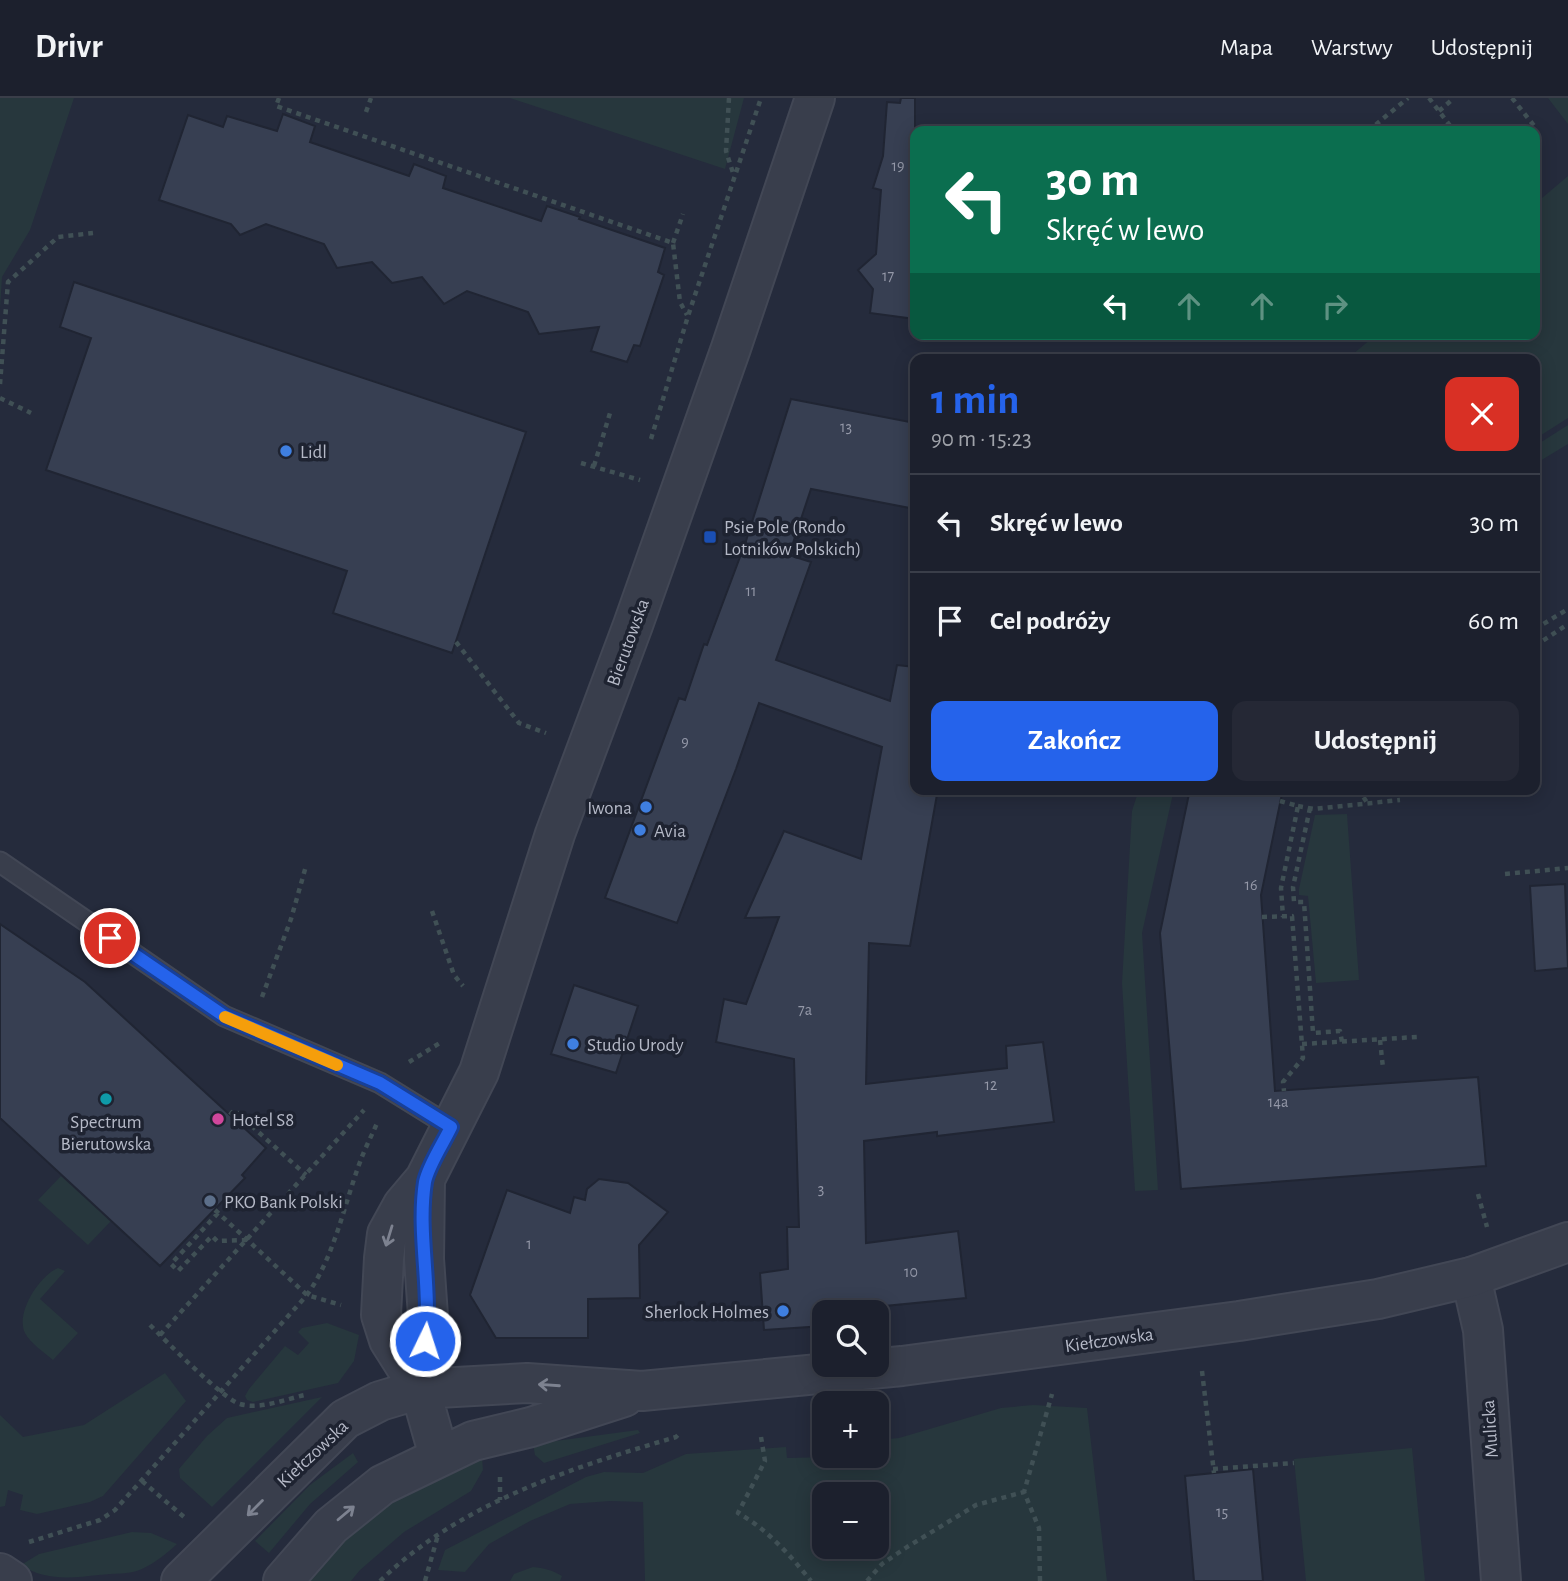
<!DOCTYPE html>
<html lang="pl">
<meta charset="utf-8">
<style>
:root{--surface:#1c202d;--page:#252835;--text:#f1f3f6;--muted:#a0a3aa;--line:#3a3e49;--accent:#2563eb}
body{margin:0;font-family:"Alegreya Sans",sans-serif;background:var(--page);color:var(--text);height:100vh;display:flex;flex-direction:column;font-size:26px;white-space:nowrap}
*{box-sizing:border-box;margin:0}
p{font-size:23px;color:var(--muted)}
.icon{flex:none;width:38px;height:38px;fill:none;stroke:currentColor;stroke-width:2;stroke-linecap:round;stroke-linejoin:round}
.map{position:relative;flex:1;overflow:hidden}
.details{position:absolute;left:910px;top:256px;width:630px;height:441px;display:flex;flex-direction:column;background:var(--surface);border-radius:14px;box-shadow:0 4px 18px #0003,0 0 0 2px var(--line)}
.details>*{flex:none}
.banner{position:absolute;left:910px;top:28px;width:630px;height:214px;border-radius:14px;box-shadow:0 4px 18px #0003,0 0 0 2px var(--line);background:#0b6e4f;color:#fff;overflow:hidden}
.controls{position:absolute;left:812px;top:1202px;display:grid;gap:14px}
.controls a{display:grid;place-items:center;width:77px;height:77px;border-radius:14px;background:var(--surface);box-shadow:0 4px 18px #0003,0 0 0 2px var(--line);font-size:35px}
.pin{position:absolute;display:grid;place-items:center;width:60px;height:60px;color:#fff;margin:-30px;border:4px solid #fff;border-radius:50%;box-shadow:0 2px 7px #0007}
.me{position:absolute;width:77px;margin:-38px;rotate:4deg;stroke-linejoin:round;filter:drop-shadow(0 0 5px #0008)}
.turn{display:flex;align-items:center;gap:24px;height:147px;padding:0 21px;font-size:32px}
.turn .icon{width:91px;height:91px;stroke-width:2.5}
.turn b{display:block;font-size:49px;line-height:60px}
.lanes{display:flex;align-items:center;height:66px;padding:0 21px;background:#0003;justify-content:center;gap:35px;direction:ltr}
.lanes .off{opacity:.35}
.round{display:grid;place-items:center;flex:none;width:74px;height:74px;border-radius:14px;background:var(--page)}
.overview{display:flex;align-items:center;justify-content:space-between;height:119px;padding:0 21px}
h1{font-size:42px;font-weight:700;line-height:52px;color:var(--accent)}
.action{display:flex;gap:14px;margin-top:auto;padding:14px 21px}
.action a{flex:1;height:80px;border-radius:14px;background:var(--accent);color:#fff;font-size:28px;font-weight:700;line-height:80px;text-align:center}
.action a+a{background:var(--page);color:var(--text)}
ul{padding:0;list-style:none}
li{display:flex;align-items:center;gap:21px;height:98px;padding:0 21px;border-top:2px solid var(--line)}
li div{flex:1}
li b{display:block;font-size:26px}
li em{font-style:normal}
header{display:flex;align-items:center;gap:42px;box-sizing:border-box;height:98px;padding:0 35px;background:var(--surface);border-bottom:2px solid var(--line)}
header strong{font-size:33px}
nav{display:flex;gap:38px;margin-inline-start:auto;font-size:24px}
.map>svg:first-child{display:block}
</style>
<header>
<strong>Drivr</strong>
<nav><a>Mapa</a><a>Warstwy</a><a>Udostępnij</a></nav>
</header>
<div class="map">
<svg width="1568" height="1483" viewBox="0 0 1568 1483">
<rect width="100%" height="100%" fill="#252b3c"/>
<path fill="#27373d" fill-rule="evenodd" d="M 0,0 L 74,0 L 30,132 L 2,179 L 0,211 Z
M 510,0 L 744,0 L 725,71 Z
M 1548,0 L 1568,0 L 1568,26 Z
M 1568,78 L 1568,320 L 1535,341 L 1535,261 L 1347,261 L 1377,236 L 1535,236 L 1535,106 Z
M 1568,327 L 1568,346 L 1535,366 L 1535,348 Z
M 1139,691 L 1174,691 L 1142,835 L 1158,1092 L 1135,1093 L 1122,885 L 1132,713 Z
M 1347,716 L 1359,882 L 1316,885 L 1308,798 L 1299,797 L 1299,791 L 1315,717 Z
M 61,1078 L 111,1123 L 88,1147 L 38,1102 Z
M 58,1170 L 65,1173 L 40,1201 L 78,1235 L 53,1262 C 45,1255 30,1245 25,1235 C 15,1215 40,1177 58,1170 Z
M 327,1225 L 359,1237 L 354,1263 L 338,1285 L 253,1304 L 247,1302 L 245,1298 L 249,1291 L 285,1248 L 298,1257 L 309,1245 L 298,1234 L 302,1230 Z
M 165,1275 L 186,1303 L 103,1398 L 90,1404 L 37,1416 L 20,1412 L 23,1397 L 8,1392 L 5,1408 L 0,1409 L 0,1317 L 23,1339 L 84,1327 Z
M 322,1299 L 212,1409 L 180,1380 L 179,1371 L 207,1338 L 227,1320 Z
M 1033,1307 L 1087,1310 L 1107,1483 L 645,1483 L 643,1404 L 610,1403 L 570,1406 L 530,1423 L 489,1446 L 465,1474 L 438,1472 L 445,1452 L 586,1379 L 604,1374 L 643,1375 L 686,1356 L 786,1349 L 787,1360 L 877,1358 L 877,1342 L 899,1340 L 1001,1310 ZM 824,1396 L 877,1396 L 877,1449 L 824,1449 Z
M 638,1332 L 640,1335 L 544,1365 L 535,1357 L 533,1346 Z
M 1412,1350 L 1425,1483 L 1306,1483 L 1294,1361 Z
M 353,1355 L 358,1364 L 310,1406 L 269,1455 L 255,1443 L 310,1387 Z
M 482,1360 L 483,1372 L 471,1393 L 404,1434 L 360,1472 L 351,1483 L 308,1483 L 354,1431 L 383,1407 Z
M 132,1434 L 151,1435 L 177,1446 C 166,1456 155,1465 142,1471 C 128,1477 114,1475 99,1477 C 71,1480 45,1483 21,1467 L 39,1456 Z
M 533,1469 C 544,1470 552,1472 562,1478 L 560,1483 L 510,1483 L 514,1476 Z"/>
<path fill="#373f52" stroke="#202533" stroke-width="2" d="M 901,0 L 915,0 L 915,221 L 870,215 L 873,191 L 858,172 L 876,156 L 881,92 L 873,90 L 883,58 L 887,4 L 900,5 Z
M 283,16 L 315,28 L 310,44 L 409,78 L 414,66 L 446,78 L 443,90 L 541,123 L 547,108 L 580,119 L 579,121 L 665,150 L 658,174 L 664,177 L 640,248 L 634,247 L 627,264 L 591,253 L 599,229 L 539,236 L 528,214 L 467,193 L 444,206 L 422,179 L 392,185 L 372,164 L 337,170 L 324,146 L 266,126 L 240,137 L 231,126 L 159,102 L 188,17 L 223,29 L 227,18 L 277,33 Z
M 74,184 L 526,334 L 452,555 L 333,515 L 347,473 L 46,372 L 91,240 L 60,229 Z
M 791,301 L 915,325 L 915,411 L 811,391 L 789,457 L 811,464 L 776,562 L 890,603 L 897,567 L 915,569 L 915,691 L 938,691 L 910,848 L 869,845 L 866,986 L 1007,970 L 1006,948 L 1043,944 L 1054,1024 L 937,1038 L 937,1034 L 864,1043 L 866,1145 L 958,1133 L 966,1200 L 824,1214 L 824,1228 L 764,1232 L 760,1175 L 788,1171 L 787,1129 L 799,1129 L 794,961 L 716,944 L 724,901 L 746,906 L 779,819 L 745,820 L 784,733 L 861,761 L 882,649 L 759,605 L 736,671 L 677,825 L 605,800 L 679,600 L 685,602 L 704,546 L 707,547 L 746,443 Z
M 1190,691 L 1283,691 L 1261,797 L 1275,993 L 1478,979 L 1486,1068 L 1181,1091 L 1160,835 Z
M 1565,786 L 1568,870 L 1535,873 L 1530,788 Z
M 0,826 L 85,884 L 266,1050 L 242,1077 L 245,1080 L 160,1168 L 0,1020 Z
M 574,887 L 638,908 L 616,975 L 551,956 Z
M 599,1081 L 628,1085 L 668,1114 L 639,1147 L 640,1200 L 588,1201 L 588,1240 L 496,1240 L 470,1197 L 507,1092 L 570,1115 L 574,1099 L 585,1102 L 587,1091 Z
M 1253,1371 L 1263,1483 L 1194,1483 L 1185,1378 Z"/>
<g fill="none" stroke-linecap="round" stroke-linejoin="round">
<g stroke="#424755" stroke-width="23">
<path id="service" d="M 0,764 L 224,918 L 380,985 L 451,1029"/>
</g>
<g stroke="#424755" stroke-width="42">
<path id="minor" d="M 1471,1179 L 1483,1232 L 1501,1483"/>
</g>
<g stroke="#424755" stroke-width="42">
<path id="tertiary" d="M 420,1291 L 428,1218 L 424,1161 L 425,1081
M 439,1358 L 420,1291 L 389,1242 L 381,1217 L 384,1160 L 387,1136 L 403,1107 L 425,1081 L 479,974 L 555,736 L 633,527 L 731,250 L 815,0
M 0,1475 L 12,1483
M 181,1483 L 345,1321 L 380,1303 L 420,1291 L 527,1285 L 642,1293 L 902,1268 L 1239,1223 L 1378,1201 L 1471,1179 L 1568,1144
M 283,1483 L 331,1428 L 382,1387 L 473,1343 L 531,1329 L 624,1299"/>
</g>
<path stroke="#405055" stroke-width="4.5" stroke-dasharray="5 5" stroke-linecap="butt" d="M 279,0 L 276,8 L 673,145 L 680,204 L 687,217
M 729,0 L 726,53 L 734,78
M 1429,0 L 1454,33
M 1512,0 L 1535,29 L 1534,33
M 1439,13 L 1454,0
M 366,14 L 371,0
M 1368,33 L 1408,0
M 673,145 L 683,116
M 1314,236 L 1316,236
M 0,286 L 8,184 L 58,139 L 93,135
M 0,300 L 31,315
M 651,341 L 688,218 L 761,0
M 581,365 L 640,382
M 594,368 L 610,315
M 1535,531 L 1568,511
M 456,544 L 519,625 L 546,635
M 1535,548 L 1568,526
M 1358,691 L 1368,706
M 1280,703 L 1298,708 L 1281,790 L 1283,819
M 1298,708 L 1314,711 L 1400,702
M 1310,710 L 1293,789 L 1294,804 L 1304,804 L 1313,935 L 1340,933 L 1342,944
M 1505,776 L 1568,770
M 432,813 L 454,877 L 463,888
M 1262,819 L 1292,818 L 1303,960 L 1283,984 L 1284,993
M 262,899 L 291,821 L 306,768
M 1380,942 L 1383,970
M 1302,946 L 1417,939
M 409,964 L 443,943
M 230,1017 L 234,1012 L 306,1077
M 1478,1096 L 1487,1129
M 215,1112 L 307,1197 L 341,1207
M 218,1115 L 171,1166 L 178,1173 L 212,1138 L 217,1143 L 246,1142
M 150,1227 C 166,1243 223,1301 240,1306 C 260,1312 286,1301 305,1297
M 160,1237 L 364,1012
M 1202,1273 L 1214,1375
M 761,1339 L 765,1363 L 738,1415 C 767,1431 790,1457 811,1483
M 1213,1371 L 1294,1365
M 500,1379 L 500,1402
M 142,1383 L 184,1419
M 29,1444 L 100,1422 L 115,1412 L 307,1197 C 335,1157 343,1110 360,1064 C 365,1050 372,1037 378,1023
M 380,1483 C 460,1405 571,1370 676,1339 L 681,1334
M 425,1483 L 438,1437
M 867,1483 L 882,1466 L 907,1449 L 976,1407 L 1024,1394
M 1040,1483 L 1039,1430 L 1024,1394 L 1052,1296"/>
<use href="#service" stroke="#393e4c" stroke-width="19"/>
<use href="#minor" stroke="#393e4c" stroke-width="38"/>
<use href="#tertiary" stroke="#393e4c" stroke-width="38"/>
</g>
<defs><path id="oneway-shaft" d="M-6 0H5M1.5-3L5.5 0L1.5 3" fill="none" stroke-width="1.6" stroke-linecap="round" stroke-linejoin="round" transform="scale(1.75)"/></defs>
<g stroke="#7d8290">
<use href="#oneway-shaft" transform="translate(389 1138) rotate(107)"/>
<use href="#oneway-shaft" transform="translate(549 1287) rotate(-176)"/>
<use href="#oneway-shaft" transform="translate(255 1410) rotate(135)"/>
<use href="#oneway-shaft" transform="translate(346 1415) rotate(-40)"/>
</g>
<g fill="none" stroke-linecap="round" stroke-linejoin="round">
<g stroke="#184099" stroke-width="18">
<path id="route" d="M 110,840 L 224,918 L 380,985 L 451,1029 C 444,1044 428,1068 425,1084 C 417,1136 432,1190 425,1243"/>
</g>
<use href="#route" stroke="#2563eb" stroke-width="12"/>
<path stroke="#f59e0b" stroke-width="12" d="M 225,919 L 337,967"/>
</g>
<g fill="#3f7fe0" stroke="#1e2331" stroke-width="2.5">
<circle cx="286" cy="353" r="7"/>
<circle cx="646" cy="709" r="7"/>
<circle cx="640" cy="732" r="7"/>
<circle cx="573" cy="946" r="7"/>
<circle cx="783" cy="1213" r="7"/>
</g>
<rect fill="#1a4fb4" stroke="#1e2331" stroke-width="2.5" x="703" y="432" width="14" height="14" rx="3.5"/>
<circle fill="#0f9aa8" stroke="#1e2331" stroke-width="2.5" cx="106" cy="1001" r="7"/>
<circle fill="#d1479c" stroke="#1e2331" stroke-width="2.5" cx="218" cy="1021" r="7"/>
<circle fill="#5c6f8a" stroke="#1e2331" stroke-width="2.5" cx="210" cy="1103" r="7"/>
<g text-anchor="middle" stroke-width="7" stroke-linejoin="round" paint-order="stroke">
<g font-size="16" fill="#9498a8">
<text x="898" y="73">19</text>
<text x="888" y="183">17</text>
<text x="846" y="334">13</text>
<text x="751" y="498">11</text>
<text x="685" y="649">9</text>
<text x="1251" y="792">16</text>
<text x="805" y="917">7a</text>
<text x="991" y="992">12</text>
<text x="1278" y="1009">14a</text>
<text x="821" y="1096">3</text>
<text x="529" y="1151">1</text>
<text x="911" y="1179">10</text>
<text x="1222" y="1419">15</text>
</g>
<g font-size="19" fill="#b5b9c7" stroke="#1e2331" text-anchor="start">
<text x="300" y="360">Lidl</text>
<text x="724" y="435">Psie Pole (Rondo<tspan x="724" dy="22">Lotników Polskich)</tspan></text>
<text x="632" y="716" text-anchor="end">Iwona</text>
<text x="654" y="739">Avia</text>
<text x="587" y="953">Studio Urody</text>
<text x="232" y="1028">Hotel S8</text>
<text x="106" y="1030" text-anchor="middle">Spectrum<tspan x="106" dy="22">Bierutowska</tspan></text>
<text x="224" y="1110">PKO Bank Polski</text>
<text x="769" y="1220" text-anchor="end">Sherlock Holmes</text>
</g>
<g font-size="19" fill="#b5b9c7" stroke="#1e2331">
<text transform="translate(627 544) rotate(-70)" y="7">Bierutowska</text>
<text transform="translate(1109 1241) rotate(-8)" y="7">Kiełczowska</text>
<text transform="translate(1489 1331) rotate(-94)" y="7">Mulicka</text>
<text transform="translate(312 1355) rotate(-43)" y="7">Kiełczowska</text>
</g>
</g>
</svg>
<div class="controls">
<a><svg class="icon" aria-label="search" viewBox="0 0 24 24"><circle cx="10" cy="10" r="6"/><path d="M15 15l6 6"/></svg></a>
<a>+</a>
<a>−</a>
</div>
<div class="pin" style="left:110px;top:840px;background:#d93025"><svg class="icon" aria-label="arrive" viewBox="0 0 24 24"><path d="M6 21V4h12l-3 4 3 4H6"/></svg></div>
<svg class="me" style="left:425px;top:1243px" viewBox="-20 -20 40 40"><circle r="17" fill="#2563eb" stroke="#fff" stroke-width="3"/><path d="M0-11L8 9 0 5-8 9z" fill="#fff"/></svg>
<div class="banner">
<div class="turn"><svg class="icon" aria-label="left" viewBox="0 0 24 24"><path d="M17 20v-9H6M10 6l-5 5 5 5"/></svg><div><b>30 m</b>Skręć w lewo</div></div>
<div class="lanes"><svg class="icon" aria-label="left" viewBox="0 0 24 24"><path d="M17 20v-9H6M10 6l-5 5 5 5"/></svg><svg class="icon off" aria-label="ahead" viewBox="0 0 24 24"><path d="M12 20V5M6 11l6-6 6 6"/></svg><svg class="icon off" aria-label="ahead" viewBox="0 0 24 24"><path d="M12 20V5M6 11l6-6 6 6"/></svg><svg class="icon off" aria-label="right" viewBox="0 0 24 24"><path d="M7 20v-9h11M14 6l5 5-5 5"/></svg></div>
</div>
<section class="details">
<div class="overview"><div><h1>1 min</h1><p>90 m · 15:23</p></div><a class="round" style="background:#d93025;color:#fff"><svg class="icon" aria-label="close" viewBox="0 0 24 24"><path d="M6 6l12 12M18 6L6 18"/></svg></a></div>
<ul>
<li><svg class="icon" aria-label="left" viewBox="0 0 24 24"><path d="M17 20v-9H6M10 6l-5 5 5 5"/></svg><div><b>Skręć w lewo</b></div><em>30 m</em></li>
<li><svg class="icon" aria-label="arrive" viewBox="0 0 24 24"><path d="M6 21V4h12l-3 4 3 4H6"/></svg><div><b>Cel podróży</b></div><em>60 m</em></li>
</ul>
<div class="action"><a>Zakończ</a><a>Udostępnij</a></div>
</section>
</div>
